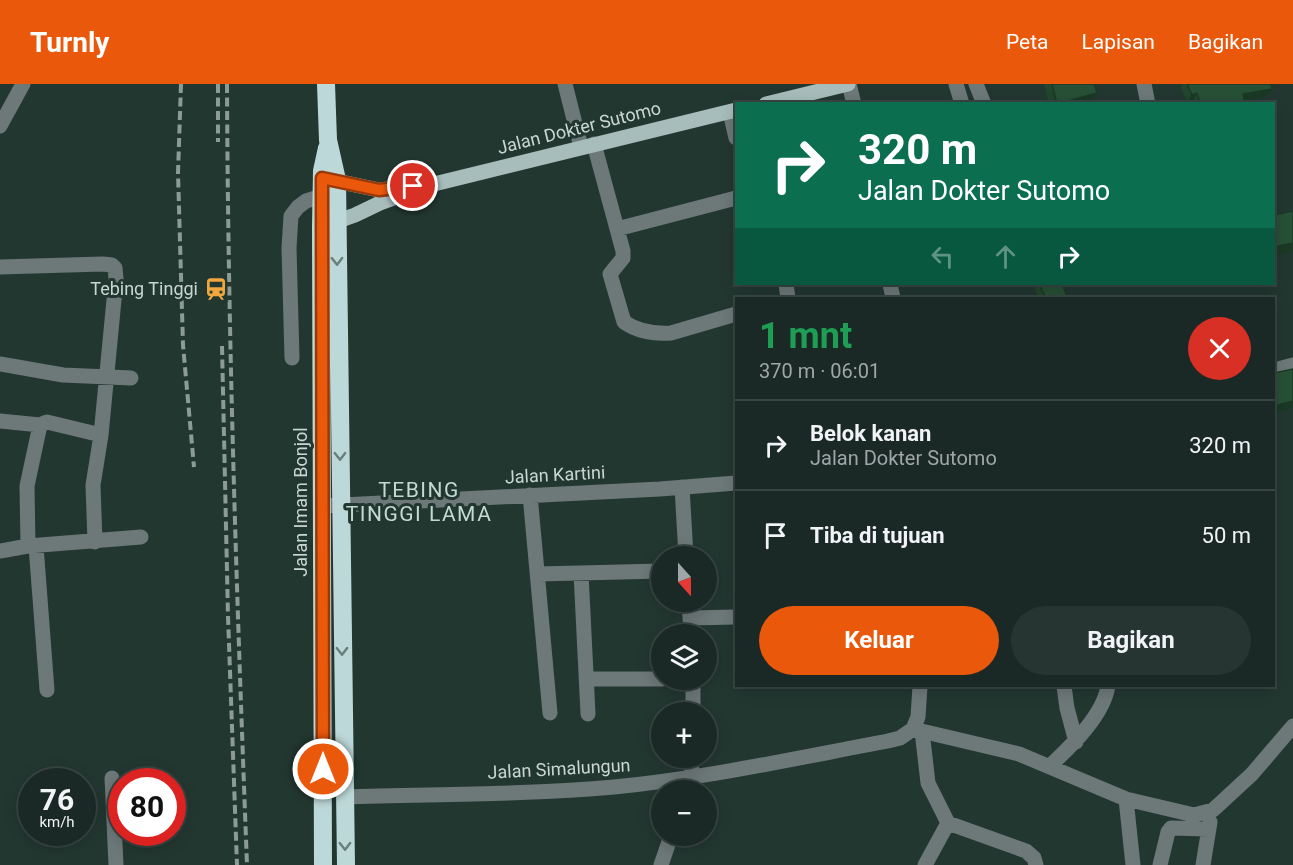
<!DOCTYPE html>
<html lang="id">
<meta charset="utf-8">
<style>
:root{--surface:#1a2925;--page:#273532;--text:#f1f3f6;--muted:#9fa6a7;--line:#384542;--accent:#ea580c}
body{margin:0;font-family:Roboto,sans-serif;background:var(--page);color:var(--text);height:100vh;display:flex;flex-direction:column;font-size:22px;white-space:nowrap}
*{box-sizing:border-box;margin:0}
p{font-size:20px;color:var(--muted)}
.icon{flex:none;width:33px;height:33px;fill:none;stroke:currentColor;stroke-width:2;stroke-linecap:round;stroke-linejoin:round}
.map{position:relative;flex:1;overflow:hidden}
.details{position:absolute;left:735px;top:213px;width:540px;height:390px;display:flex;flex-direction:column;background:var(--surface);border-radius:0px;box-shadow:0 3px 15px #0003,0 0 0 2px var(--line)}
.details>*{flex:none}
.banner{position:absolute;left:735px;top:18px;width:540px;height:183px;border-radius:0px;box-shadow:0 3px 15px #0003,0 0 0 2px var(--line);background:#0b6e4f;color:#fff;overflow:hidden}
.needle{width:39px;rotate:159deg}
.fabs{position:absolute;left:651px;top:462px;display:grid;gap:12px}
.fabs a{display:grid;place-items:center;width:66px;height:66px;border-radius:50%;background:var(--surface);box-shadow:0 3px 15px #0003,0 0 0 2px var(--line);font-size:30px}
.speed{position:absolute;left:18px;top:684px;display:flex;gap:12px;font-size:30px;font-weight:700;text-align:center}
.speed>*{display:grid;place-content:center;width:78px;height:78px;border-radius:50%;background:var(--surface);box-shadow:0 3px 15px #0003,0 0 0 2px var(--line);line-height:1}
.speed small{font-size:15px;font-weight:400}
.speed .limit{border:9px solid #d22;background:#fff;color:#111}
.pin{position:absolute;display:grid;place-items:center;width:51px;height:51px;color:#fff;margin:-26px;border:3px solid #fff;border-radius:50%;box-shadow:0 2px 6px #0007}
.me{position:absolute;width:66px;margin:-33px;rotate:0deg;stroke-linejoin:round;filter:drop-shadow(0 0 4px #0008)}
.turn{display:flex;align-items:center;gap:21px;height:126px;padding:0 24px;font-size:27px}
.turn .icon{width:78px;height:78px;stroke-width:2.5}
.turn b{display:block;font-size:42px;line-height:51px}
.lanes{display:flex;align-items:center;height:57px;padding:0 24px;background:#0003;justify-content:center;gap:30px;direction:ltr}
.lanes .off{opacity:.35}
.round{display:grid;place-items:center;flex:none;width:63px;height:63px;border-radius:32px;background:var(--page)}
.head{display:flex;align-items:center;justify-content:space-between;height:102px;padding:0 24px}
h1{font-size:36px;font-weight:700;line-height:45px;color:#1e9e55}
.action{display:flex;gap:12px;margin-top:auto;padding:12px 24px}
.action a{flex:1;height:69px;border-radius:36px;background:var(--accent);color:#fff;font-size:24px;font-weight:700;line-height:69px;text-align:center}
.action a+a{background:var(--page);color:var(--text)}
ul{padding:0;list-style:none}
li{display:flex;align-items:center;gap:18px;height:90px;padding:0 24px;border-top:2px solid var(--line)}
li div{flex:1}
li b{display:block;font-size:22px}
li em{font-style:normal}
header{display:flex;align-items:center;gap:36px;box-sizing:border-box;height:84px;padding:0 30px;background:var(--accent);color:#fff}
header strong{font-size:28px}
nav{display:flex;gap:33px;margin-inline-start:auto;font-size:21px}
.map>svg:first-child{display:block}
</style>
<header>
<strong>Turnly</strong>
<nav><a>Peta</a><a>Lapisan</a><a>Bagikan</a></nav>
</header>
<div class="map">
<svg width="1293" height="781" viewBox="0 0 1293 781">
<rect width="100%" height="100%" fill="#233731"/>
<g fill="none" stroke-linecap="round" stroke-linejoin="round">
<path stroke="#6d7878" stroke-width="15" d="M 565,0 L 581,63
M 849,0 L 854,20
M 956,0 L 962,20
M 976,0 L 984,20
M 1144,0 L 1148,20
M 730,28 L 736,54
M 0,42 L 23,0
M 594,60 L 623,167 L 623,174 L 610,190 L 624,238 C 637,247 655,250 671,249 L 736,230
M 617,145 L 736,114
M 0,183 L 103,180 L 112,181 L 115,184 L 116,195 L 101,351 L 93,401 L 95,458
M 786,200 L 788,214
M 890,200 L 893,214
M 292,274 L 289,164 L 291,132 L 298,123 L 306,117 L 322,112
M 0,280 L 63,291 L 131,294
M 1274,286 L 1293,281
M 0,337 L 40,341
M 682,403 L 686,472
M 530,411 L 550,629
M 322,422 L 660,405 L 736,399
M 28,462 L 27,402 L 40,341 L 47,338 L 101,351
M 36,462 L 47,606
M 0,467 L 28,462 L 141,453
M 581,489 L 588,630
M 538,490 L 662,487
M 689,518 L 691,550
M 690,534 L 736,533
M 587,595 L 662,595
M 1064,602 L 1067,624 L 1076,658
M 693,628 L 693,596
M 913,645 L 1019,670 L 1126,715 L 1194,731 L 1213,726 L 1252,690 L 1293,642
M 913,645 L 918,633 L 920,602
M 922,647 L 928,699 L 948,739 L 925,781
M 1050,682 C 1072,661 1103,632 1108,602
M 112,694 L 116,781
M 687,706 L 691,694 L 692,674
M 345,713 C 434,710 524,711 614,703 C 706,694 797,674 888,657 L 900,654 L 913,645
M 1126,715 L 1133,781
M 948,739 L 1026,767 L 1034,774 L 1036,781
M 661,781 L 671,752
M 1160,781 L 1168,748 L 1171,744 L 1208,745
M 1203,781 L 1210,738"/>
<path stroke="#a7bdbc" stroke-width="15" d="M 766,20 L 848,0
M 327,95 L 379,106 L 406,103
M 327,141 L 355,131 L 380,119 L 430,101 L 736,26"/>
<path stroke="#bdd8d8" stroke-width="18" d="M 326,0 L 328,56 L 337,96 L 346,781
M 323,781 L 321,143 L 322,87 L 327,64"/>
<path stroke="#8c9b96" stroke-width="4" stroke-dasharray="9 4.5" stroke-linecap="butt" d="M 181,0 L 178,89 L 183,261 L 194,383
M 218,0 L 218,58
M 227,0 C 228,260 237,521 247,781
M 222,262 L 228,532 L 237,781"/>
</g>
<path fill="#22462e" d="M 1044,0 L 1094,0 L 1097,9 L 1091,18 L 1085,20 L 1049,20 Z
M 1183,0 L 1271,0 L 1272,5 L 1267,12 L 1244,16 L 1245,20 L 1194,20 L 1193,16 L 1187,18 L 1181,3 Z
M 1033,200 L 1062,200 L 1068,214 L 1039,214 Z"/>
<path fill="#1b3926" d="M 1272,5 L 1267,12 L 1238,17 L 1243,10 Z
M 1097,9 L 1091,18 L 1085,20 L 1058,20 Z
M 1197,9 L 1193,16 L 1187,18 L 1192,11 Z
M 1293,159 L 1293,168 L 1274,172 L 1274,163 Z
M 1293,317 L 1293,324 L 1274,329 L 1274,322 Z"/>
<path fill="#275136" stroke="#1b3926" stroke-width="1.5" d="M 1052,0 L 1094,0 L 1097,9 L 1057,20 Z
M 1187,0 L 1271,0 L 1272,5 L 1243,10 L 1245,20 L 1200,20 L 1197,9 L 1192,11 Z
M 1293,127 L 1293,159 L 1274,163 L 1274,131 Z
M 1039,200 L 1062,200 L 1068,214 L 1046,214 Z
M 1293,285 L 1293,317 L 1274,322 L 1274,289 Z"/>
<defs><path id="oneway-chevron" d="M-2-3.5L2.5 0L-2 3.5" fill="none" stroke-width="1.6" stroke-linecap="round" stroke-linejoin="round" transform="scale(1.5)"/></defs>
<g stroke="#687f7c">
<use href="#oneway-chevron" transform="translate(337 177) rotate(89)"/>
<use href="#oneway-chevron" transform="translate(340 372) rotate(89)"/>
<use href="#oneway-chevron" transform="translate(342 567) rotate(89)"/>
<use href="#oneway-chevron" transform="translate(345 762) rotate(89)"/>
</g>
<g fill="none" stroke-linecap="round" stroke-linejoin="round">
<g stroke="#983908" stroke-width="15">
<path id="route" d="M 323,685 L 322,94 L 379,106 L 413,102"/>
</g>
<use href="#route" stroke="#ea580c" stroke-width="10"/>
</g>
<defs>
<g id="station-bare" transform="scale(1.8)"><path d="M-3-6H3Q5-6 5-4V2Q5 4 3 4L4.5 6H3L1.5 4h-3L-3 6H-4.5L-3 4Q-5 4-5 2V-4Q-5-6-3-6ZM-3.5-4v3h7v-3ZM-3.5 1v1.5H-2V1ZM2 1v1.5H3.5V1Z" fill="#efa73e" stroke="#233731" stroke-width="2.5" paint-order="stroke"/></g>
</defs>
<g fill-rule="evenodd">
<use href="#station-bare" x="216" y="205"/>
</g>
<g text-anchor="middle" stroke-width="6" stroke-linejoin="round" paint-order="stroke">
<g font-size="18" fill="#cad6d2" stroke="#233731">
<text transform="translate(579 44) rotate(-14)" y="6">Jalan Dokter Sutomo</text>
<text transform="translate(555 391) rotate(-3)" y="6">Jalan Kartini</text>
<text transform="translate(301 418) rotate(-90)" y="6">Jalan Imam Bonjol</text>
<text transform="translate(559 685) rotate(-3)" y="6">Jalan Simalungun</text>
</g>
<g font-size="18" fill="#cad6d2" stroke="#233731" text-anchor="end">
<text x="198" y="211">Tebing Tinggi</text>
</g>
<g font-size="21" letter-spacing="1.5" fill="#c1dad2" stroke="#233731">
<text x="419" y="413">TEBING<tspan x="419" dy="24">TINGGI LAMA</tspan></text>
</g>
</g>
</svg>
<div class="fabs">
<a><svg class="needle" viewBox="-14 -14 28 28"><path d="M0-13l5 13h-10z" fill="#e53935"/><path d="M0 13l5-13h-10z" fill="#9fa6a7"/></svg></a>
<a><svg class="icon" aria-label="layers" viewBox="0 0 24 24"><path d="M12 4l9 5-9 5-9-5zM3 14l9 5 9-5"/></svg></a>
<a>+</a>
<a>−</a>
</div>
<div class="speed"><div>76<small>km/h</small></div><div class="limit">80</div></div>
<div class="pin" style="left:413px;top:102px;background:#d93025"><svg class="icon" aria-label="arrive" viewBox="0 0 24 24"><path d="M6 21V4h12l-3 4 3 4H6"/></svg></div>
<svg class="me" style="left:323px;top:685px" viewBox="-20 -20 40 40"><circle r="17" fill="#ea580c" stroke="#fff" stroke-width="3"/><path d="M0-11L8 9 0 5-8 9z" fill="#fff"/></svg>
<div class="banner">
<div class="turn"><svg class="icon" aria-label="right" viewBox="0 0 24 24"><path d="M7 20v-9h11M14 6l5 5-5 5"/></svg><div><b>320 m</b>Jalan Dokter Sutomo</div></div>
<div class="lanes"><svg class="icon off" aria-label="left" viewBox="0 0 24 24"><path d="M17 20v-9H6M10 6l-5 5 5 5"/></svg><svg class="icon off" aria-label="ahead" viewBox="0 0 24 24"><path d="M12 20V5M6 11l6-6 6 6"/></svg><svg class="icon" aria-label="right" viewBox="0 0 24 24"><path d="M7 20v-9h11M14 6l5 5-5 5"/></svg></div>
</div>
<section class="details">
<div class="head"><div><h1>1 mnt</h1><p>370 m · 06:01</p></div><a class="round" style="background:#d93025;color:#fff"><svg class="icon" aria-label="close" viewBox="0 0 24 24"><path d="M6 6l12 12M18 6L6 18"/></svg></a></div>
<ul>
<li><svg class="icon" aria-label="right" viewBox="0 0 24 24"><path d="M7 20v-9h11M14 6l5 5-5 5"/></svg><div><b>Belok kanan</b><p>Jalan Dokter Sutomo</p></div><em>320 m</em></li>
<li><svg class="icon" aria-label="arrive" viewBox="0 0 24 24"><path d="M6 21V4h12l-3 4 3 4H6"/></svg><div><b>Tiba di tujuan</b></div><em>50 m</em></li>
</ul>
<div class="action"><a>Keluar</a><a>Bagikan</a></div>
</section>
</div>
